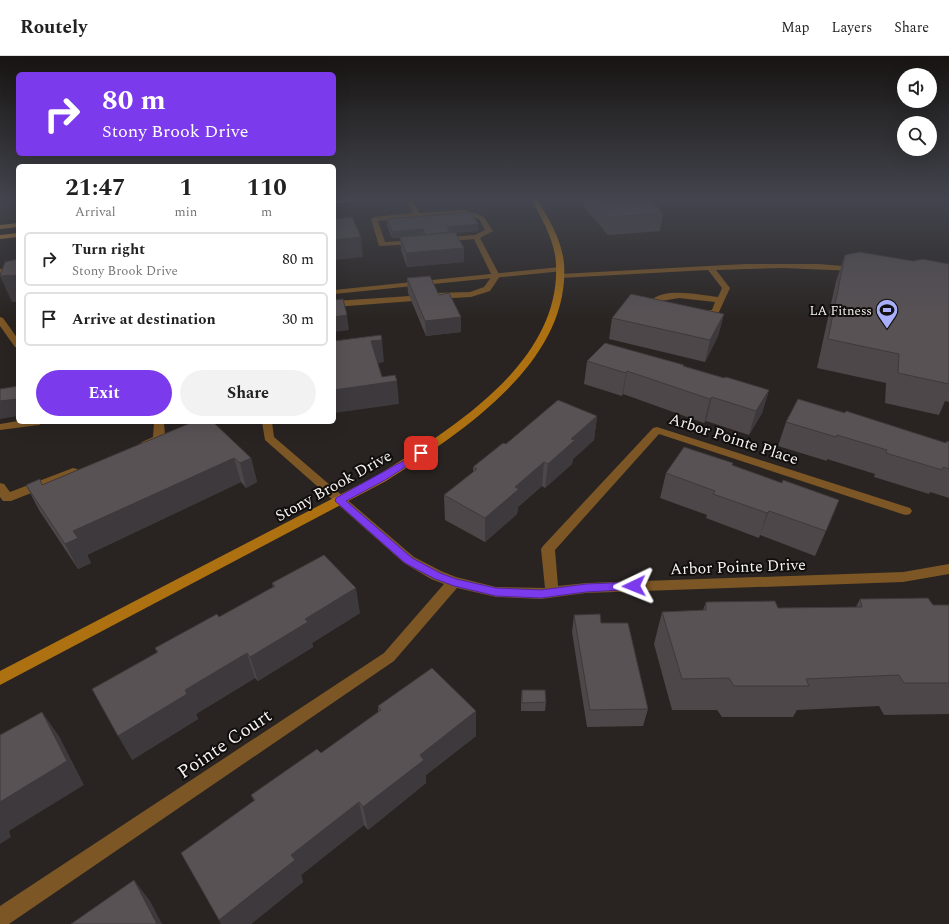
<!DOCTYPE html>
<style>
:root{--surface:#fff;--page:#f2f2f2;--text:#222;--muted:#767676;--line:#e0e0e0;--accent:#7c3aed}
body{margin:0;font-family:Spectral,serif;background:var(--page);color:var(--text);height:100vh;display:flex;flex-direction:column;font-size:15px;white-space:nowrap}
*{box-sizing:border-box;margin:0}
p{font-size:13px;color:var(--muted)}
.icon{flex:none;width:22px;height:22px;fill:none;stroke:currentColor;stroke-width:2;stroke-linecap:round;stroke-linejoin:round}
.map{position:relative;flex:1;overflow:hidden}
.drawer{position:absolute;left:16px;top:108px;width:320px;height:260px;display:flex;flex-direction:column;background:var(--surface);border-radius:6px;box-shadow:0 4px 16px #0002}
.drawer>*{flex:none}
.top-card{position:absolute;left:16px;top:16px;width:320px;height:84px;border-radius:6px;box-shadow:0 4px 16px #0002;background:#7c3aed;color:#fff;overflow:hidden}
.buttons{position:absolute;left:897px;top:12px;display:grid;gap:8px}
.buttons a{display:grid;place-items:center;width:40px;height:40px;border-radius:50%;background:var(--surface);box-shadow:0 4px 16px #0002;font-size:20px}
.pin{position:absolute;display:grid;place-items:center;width:34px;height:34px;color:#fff;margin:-17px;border-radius:8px;box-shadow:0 2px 6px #0006}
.me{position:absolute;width:44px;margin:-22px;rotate:268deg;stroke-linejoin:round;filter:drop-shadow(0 0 3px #0008)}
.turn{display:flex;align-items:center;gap:14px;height:84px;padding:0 20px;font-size:18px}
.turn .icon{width:52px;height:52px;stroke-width:2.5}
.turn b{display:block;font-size:28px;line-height:34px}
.eta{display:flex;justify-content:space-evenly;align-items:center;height:68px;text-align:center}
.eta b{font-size:24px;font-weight:700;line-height:28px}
.cta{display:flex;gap:8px;margin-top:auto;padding:8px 20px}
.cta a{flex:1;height:46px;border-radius:24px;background:var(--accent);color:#fff;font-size:16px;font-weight:700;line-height:46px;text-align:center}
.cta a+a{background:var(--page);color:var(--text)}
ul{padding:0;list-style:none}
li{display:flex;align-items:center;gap:12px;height:54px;margin:0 8px 6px;padding:0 12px;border:2px solid var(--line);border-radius:6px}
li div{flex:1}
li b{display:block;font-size:15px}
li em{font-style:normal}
header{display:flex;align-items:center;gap:24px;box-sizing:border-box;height:56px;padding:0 20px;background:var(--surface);border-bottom:1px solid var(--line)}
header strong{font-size:19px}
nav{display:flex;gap:22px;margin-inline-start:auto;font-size:14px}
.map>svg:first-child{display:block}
</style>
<header>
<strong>Routely</strong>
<nav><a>Map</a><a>Layers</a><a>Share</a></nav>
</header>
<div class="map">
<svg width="949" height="868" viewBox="0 0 949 868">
<rect width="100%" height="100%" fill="#292421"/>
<path fill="#362a24" d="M 0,143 L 18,143 L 18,163 L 0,165 Z"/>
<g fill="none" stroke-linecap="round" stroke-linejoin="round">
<path fill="#7c5625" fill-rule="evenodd" d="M 406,143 L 412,143 L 419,157 L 466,154 L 484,161 L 493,175 L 480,182 L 500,220 L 490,235 L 471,241 L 434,243 L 430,240 L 434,237 L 470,236 L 484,231 L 492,220 L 474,183 L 451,185 L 447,183 L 451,181 L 475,179 L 485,174 L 479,163 L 465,158 L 378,165 L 385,186 L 417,184 L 421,186 L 417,188 L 379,190 L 371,163 L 374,161 L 413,157 Z
M 745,208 L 819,208 L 856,211 L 860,213 L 856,215 L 782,212 L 716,214 L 730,232 L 718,258 L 703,261 L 695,257 L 699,254 L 712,254 L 715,246 L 679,242 L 661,245 L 673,251 L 669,254 L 655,249 L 652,244 C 665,231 701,239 718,241 L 722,232 L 708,214 L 560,222 L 556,220 L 560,218 Z
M 18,210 L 18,214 L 0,217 L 0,213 Z
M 410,240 L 414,243 L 413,245 L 334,251 L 334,245 Z
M 0,261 L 3,262 L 18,283 L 18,292 L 15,291 L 0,270 Z
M 18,365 L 18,366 L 44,366 L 39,369 L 0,374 L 0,368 Z"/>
<path fill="#7c5625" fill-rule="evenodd" d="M 560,211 L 564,213 L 563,215 L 334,238 L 334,234 Z
M 154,366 L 164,366 C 164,371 166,379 164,383 C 162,389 147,392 142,390 L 140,388 L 142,386 L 153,381 Z
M 262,366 L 272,366 L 274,381 L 414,501 L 441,515 L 456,521 L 496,531 L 545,532 L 541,493 L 543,490 L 653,372 L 657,371 L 910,452 L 912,455 L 910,458 L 906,459 L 902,458 L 659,378 L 555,494 L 558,530 L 586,527 L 903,516 L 949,508 L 949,518 L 903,526 L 586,537 L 541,543 L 496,541 L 457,532 L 394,605 L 9,868 L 0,868 L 0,850 L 384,597 L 444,528 L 431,523 L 404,507 L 265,384 Z
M 73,412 L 77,413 L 79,416 L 77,419 L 11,445 L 3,445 L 0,441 L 0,427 L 4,428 L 10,436 Z"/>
<path fill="#ae7111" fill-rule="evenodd" d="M 531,143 L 537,143 C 549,163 562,185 564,207 C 571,307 459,378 386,425 L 0,629 L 0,615 L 378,419 C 451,373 561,307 556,208 C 555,185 542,163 531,143 Z"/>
<path fill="#c98a36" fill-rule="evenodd" d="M 340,143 L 361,143 L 334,148 L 334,144 Z
M 18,167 L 18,171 L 0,173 L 0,169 Z
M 18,177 L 18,181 L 0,183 L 0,179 Z"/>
</g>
<path fill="#4d4749" d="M 585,143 L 650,143 L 663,157 L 660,175 L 608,179 L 584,151 Z
M 387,163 L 478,168 L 478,175 L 455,177 L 464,192 L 464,206 L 407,211 L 401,194 L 400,182 L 392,182 L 387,170 Z
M 845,199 L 949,208 L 949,346 L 945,345 L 939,359 L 885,347 L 886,327 L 817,312 L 836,225 Z
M 407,222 L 439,239 L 461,261 L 461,276 L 426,280 L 408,237 Z
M 724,258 L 718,280 L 705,306 L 609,283 L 612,262 Z
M 587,305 L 684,310 L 724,322 L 769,334 L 762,357 L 749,379 L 706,365 L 704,367 L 623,338 L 622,340 L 584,328 Z
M 597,360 L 594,384 L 573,403 L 572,408 L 545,432 L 542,430 L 518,451 L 517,458 L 485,486 L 445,464 L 444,439 L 473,416 L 473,411 L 506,388 Z
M 193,366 L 251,402 L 257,426 L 246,432 L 241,426 L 87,499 L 91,507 L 78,513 L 39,454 L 26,429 L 42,429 Z
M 786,366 L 946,387 L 949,386 L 949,442 L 930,436 L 929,438 L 874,421 L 875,418 L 827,403 L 827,405 L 778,390 Z
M 732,410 L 826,475 L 815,500 L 760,479 L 759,482 L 706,462 L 707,459 L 660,442 L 666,417 Z
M 272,527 L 360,557 L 312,587 L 313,591 L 258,625 L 255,622 L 196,658 L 198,663 L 132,704 L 157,597 L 155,592 L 219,561 L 273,531 Z
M 860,543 L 933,549 L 949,549 L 949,658 L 884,659 L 879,650 L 797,654 L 793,661 L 722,661 L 717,654 L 672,654 L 654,588 L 662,556 L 703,554 L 706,546 L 778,552 L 856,551 Z
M 574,559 L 601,567 L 648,653 L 643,670 L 587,671 L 572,576 Z
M 522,634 L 546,646 L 545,655 L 521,655 L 521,643 Z
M 378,650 L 476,680 L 426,719 L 426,727 L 368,774 L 364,769 L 301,819 L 303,826 L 251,868 L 221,868 L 254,745 L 251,739 L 321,697 L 378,656 Z"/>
<path fill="#3e393c" d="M 478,168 L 478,175 L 448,177 L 447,171 Z
M 423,173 L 423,180 L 392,182 L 392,176 Z
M 361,181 L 363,201 L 334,204 L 334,184 Z
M 464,192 L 464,206 L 407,211 L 406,197 Z
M 10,219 L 18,219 L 18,246 L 12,246 L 0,220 Z
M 724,258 L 718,280 L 705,306 L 710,284 Z
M 347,259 L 349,274 L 334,276 L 334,261 Z
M 461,261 L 461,276 L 426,280 L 425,265 Z
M 382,284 L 384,306 L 374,308 L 371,285 Z
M 627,315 L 623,338 L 622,340 L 626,317 Z
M 397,325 L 399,348 L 334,357 L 334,334 Z
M 769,334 L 762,357 L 749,379 L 756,355 Z
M 712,341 L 706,365 L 704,367 L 710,343 Z
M 18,343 L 18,360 L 0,363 L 0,345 Z
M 597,360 L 594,384 L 573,403 L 572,408 L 545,432 L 548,408 L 571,383 Z
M 234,402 L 241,426 L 87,499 L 91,507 L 78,513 L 65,488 L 73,475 Z
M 251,402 L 257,426 L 246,432 L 240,407 Z
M 544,406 L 542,430 L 518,451 L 517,458 L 485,486 L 485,462 L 515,431 Z
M 769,455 L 760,479 L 759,482 L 767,457 Z
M 356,532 L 360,557 L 312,587 L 313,591 L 258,625 L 250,601 L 305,563 Z
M 247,597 L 255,622 L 196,658 L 198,663 L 132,704 L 118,680 L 185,634 Z
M 476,655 L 476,680 L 426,719 L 426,727 L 368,774 L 363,751 L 420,699 Z
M 42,656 L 59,680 L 84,729 L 9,775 L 11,781 L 0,788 L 0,746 Z
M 359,746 L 364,769 L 301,819 L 303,826 L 251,868 L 221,868 L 219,864 L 291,799 Z
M 134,824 L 150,845 L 162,868 L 157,868 Z"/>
<path fill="#595255" stroke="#3e393c" d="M 595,143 L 650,143 L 663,157 L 610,161 Z
M 471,156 L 478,168 L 447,171 L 450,176 L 425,179 L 423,173 L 392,176 L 387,163 Z
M 352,161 L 361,181 L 334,184 L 334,163 Z
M 455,176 L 464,192 L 406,197 L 400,181 Z
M 860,196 L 913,205 L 922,203 L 949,208 L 949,328 L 898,317 L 899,298 L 828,283 L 845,199 Z
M 18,203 L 18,219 L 9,220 L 10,219 L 0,220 L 5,206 Z
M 430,220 L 439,239 L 449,237 L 461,261 L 425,265 L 407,222 Z
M 631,238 L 724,258 L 710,284 L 612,262 Z
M 343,243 L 347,259 L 334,261 L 334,244 Z
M 381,279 L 382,284 L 371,285 L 382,321 L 395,319 L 397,325 L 334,334 L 334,285 Z
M 605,287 L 684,309 L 683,310 L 724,322 L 726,321 L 769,334 L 756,355 L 712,341 L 710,343 L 627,315 L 626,317 L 587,305 Z
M 18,330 L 18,343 L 0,345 L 0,333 Z
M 798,343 L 845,357 L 846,355 L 946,387 L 947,385 L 949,386 L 949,413 L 943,411 L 942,414 L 886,397 L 887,394 L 837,379 L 836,381 L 786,366 Z
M 558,344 L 597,360 L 571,383 L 575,384 L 548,408 L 544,406 L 515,431 L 519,433 L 485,462 L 444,439 L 477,413 L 473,411 L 503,387 L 506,388 Z
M 193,366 L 213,366 L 251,402 L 240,407 L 234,402 L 73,475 L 78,482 L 65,488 L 26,429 L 40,423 L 42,429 Z
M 684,391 L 733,407 L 732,409 L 782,427 L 783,424 L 839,444 L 826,475 L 769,455 L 767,457 L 713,438 L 715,435 L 666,417 Z
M 324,499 L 356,532 L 305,563 L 308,566 L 250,601 L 247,597 L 185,634 L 187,638 L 118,680 L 92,633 L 158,596 L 155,592 L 217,558 L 219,561 L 275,530 L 272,527 Z
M 928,542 L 933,549 L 949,549 L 949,627 L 904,627 L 899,619 L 806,623 L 809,630 L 734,630 L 729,622 L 682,623 L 662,556 L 706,554 L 706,546 L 775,545 L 778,552 L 862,551 L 860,543 Z
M 600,558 L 601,567 L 628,567 L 648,653 L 590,654 L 574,559 Z
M 432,612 L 476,655 L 420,699 L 424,704 L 363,751 L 359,746 L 291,799 L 295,804 L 219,864 L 181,797 L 255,744 L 251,739 L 317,693 L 321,697 L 381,654 L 378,650 Z
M 522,634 L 545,634 L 546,646 L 522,647 Z
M 42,656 L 67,705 L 0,746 L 0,679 Z
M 134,824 L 157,868 L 71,868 Z"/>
<linearGradient id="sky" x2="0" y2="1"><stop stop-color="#171412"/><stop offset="0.54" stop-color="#43454e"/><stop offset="1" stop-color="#43454e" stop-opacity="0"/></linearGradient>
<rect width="949" height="265" fill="url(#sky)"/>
<path fill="#7c3aed" stroke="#51269a" d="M 421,395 L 424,396 L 425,397 L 424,399 L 385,424 L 346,445 L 412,502 L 440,517 L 456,523 L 496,532 L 541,534 L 586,528 L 634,526 L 638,527 L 639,530 L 638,533 L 586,536 L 541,542 L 496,540 L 454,530 L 433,522 L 405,507 L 335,445 L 336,442 Z"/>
<defs>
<g id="stadium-pin" transform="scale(1.15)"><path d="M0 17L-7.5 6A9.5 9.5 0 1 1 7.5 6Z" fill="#aaaffb" stroke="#100e0c"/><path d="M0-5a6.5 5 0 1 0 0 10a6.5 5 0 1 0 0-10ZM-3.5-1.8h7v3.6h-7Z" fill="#111"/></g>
</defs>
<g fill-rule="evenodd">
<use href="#stadium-pin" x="887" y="254"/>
</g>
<g text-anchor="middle" stroke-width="4" stroke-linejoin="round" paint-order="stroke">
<g font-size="13" fill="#f7f3f1" stroke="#100e0c" text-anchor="end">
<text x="872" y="259">LA Fitness</text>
</g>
<g font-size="16" fill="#f7f3f1" stroke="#100e0c">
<text transform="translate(734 382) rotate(18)" y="6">Arbor Pointe Place</text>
<text transform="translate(333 429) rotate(-29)" y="6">Stony Brook Drive</text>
<text transform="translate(738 510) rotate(-2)" y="6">Arbor Pointe Drive</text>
</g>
<g font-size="19" fill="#f7f3f1" stroke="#100e0c">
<text transform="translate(224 687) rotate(-34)" y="7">Pointe Court</text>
</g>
</g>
</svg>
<div class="buttons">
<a><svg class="icon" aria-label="sound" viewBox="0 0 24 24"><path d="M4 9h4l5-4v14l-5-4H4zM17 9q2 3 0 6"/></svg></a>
<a><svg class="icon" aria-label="search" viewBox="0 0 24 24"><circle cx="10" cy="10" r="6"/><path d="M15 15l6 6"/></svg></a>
</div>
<div class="pin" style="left:421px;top:397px;background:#d93025"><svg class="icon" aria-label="arrive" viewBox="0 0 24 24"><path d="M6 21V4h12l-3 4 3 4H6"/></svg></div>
<svg class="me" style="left:634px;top:530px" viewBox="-20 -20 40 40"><path d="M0-17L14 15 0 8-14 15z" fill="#7c3aed" stroke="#fff" stroke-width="4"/></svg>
<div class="top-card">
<div class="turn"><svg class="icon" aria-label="right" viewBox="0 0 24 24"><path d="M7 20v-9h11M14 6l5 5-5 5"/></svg><div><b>80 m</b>Stony Brook Drive</div></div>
</div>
<section class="drawer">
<div class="eta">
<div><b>21:47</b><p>Arrival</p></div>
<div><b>1</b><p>min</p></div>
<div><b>110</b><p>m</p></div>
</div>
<ul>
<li><svg class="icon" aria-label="right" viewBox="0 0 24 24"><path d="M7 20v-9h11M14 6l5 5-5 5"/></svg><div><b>Turn right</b><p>Stony Brook Drive</p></div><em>80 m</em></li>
<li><svg class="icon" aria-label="arrive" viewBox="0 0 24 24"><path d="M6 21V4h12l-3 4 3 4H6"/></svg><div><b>Arrive at destination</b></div><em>30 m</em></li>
</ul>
<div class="cta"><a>Exit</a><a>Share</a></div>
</section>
</div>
